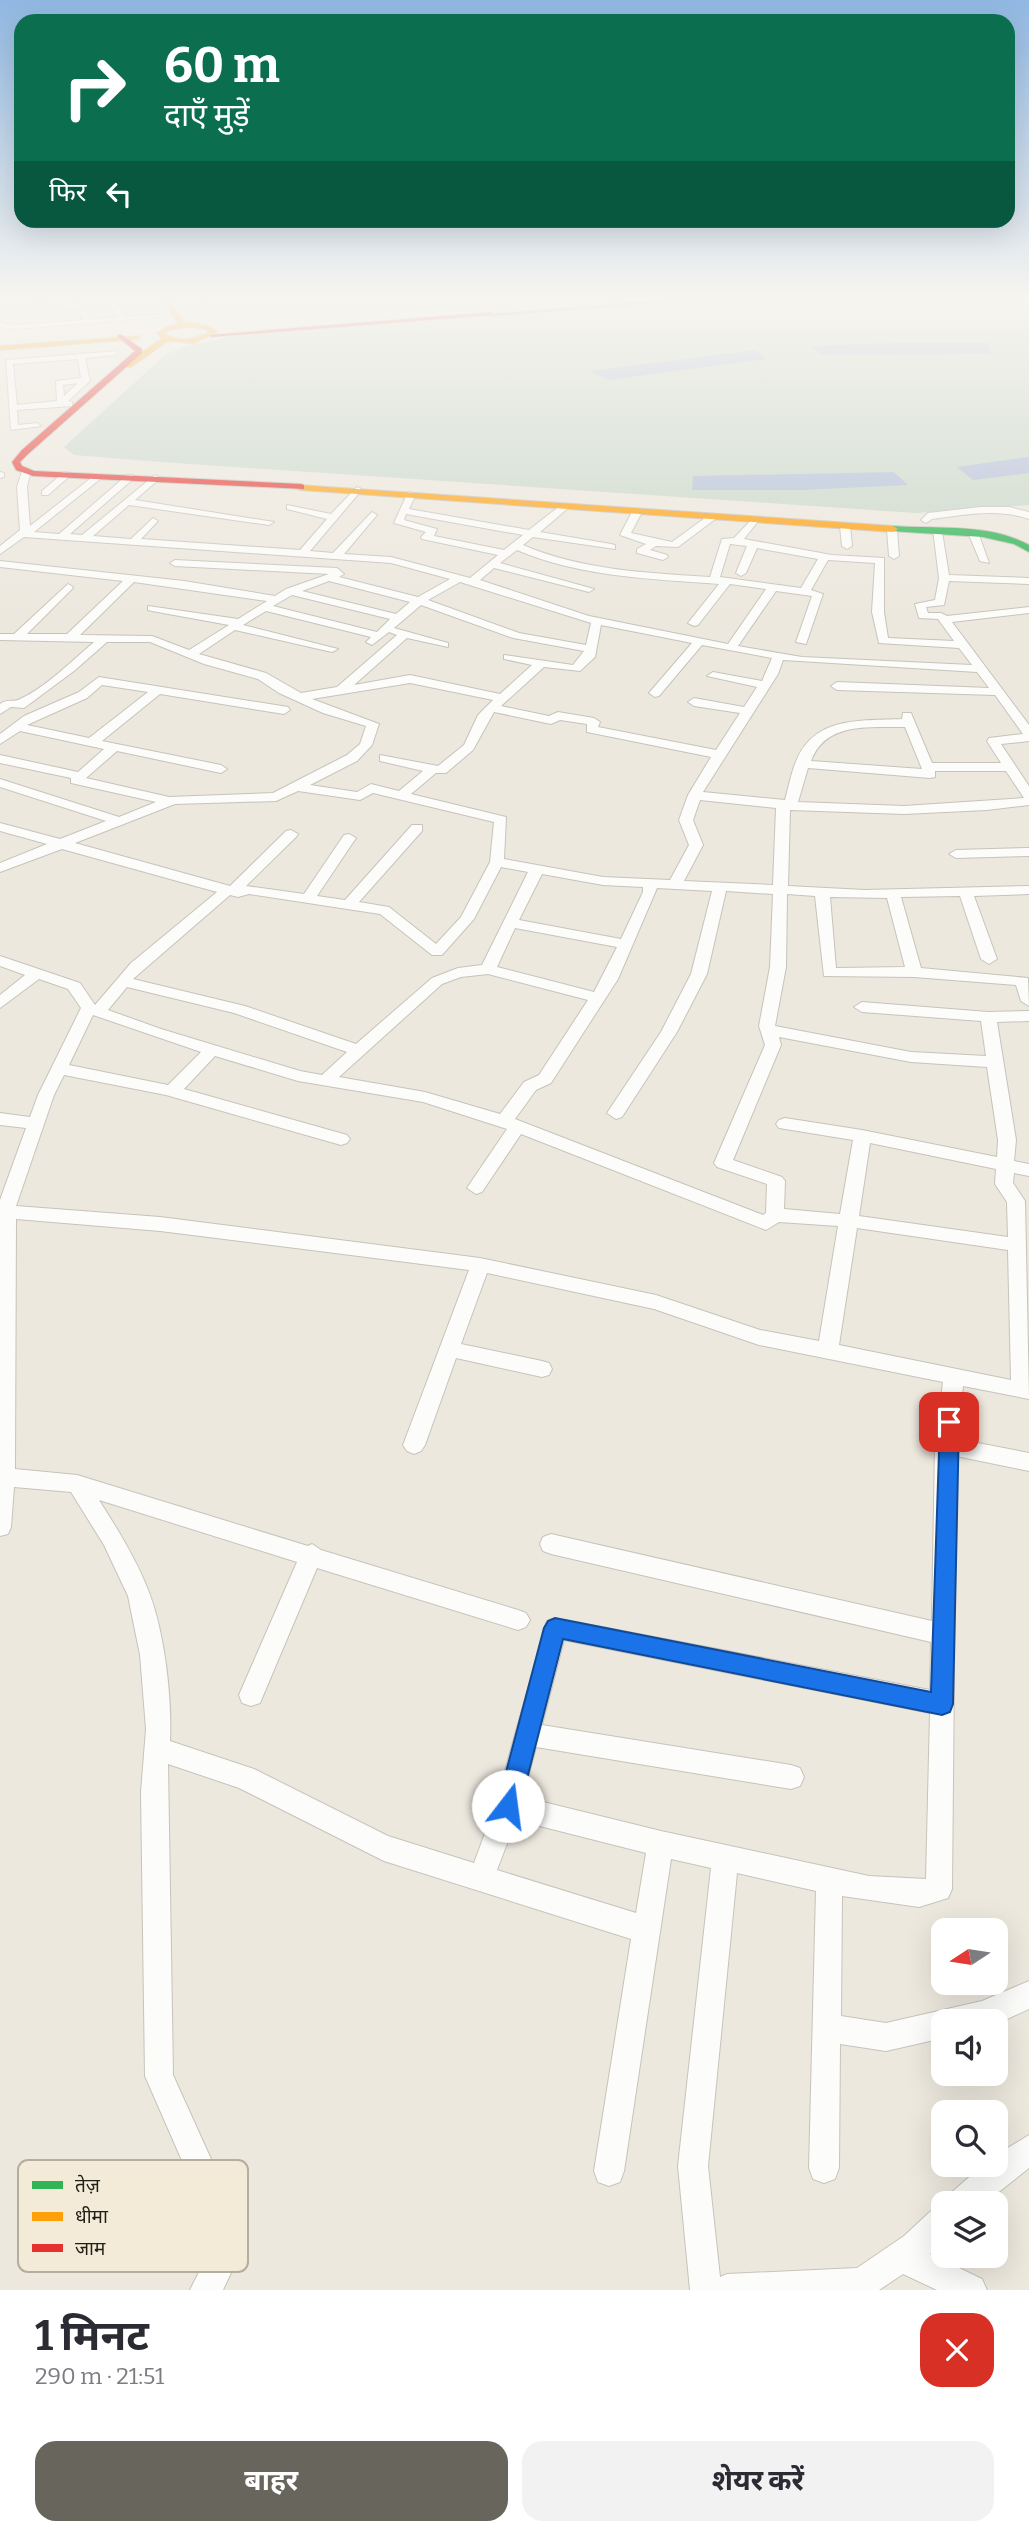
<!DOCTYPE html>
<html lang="hi">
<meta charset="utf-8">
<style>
:root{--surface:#fff;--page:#f2f2f3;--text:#2b2b33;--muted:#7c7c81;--accent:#68655d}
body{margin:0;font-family:Bitter,"Noto Sans Devanagari",serif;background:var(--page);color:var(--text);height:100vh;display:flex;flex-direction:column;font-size:26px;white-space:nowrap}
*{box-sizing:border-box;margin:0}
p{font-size:23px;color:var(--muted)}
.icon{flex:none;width:38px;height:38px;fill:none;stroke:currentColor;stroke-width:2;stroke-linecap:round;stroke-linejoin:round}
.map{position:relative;height:2290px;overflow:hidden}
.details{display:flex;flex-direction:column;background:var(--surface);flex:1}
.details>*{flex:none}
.guide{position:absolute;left:14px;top:14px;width:1001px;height:214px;border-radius:21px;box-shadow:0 7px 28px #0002;background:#0b6e4f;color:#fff;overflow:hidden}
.needle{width:46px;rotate:258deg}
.fabs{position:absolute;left:931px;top:1918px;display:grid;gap:14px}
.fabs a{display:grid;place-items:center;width:77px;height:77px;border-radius:14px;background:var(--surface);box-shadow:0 7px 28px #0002;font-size:35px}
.pin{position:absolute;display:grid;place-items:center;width:60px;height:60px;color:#fff;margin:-30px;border-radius:14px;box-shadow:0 4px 10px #0006}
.me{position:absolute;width:77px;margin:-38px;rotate:15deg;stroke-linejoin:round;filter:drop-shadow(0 0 5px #0008)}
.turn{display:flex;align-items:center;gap:24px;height:147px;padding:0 35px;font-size:32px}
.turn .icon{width:91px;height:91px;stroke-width:2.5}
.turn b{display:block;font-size:49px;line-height:60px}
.then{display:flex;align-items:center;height:66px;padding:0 35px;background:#0003;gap:14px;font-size:26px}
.round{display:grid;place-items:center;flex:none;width:74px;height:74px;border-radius:21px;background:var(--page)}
.overview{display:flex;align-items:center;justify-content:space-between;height:119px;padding:0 35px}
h1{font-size:42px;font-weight:700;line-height:52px}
.primary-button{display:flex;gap:14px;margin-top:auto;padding:14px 35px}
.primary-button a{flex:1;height:80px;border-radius:21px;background:var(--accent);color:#fff;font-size:28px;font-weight:700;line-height:80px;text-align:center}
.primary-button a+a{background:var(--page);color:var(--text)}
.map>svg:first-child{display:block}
</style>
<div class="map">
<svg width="1029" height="2290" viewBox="0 0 1029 2290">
<rect width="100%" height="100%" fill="#ede8de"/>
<path fill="#c8d7c9" d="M 719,300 L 1029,300 L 1029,505 L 916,513 L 161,462 L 74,455 L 64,447 L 166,354 L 189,345 L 252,332 Z"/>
<path fill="#afbdd8" d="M 897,343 L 988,343 L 991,353 L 821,355 L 811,346 Z
M 756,350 L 766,359 L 609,380 L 591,371 Z
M 1029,457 L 1029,473 L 973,480 L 957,467 Z
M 894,472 L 908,485 L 803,490 L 692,490 L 693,476 Z"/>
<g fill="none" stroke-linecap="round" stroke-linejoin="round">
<g stroke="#c7c3bb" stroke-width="2">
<path id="street" d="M 28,300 L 84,305 L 91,319 L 117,317 L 108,300 L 116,300 L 125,317 L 168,314 L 172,316 L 17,329 L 0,327 L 0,323 L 17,325 L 84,320 L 78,309 Z
M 194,300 L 228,300 L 169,306 L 165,304 Z
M 118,351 L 115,355 L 85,358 L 90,381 L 68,401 L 72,402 L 72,406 L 17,410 L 18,425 L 37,423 L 41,426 L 11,430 L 6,360 ZM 78,359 L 81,378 L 56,381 L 57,401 L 17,405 L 13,364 ZM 78,383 L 64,396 L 63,385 Z
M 23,468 L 31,470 L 27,487 L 30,526 L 96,474 L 104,476 L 34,532 L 59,534 L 127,475 L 133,475 L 133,479 L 70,534 L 82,535 L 155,475 L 160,478 L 158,480 L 135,500 L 274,522 L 269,525 L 129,505 L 93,536 L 131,539 L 153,518 L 158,521 L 141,539 L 300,550 L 327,519 L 287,509 L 287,505 L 331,514 L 357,487 L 360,488 L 360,492 L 310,551 L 333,553 L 372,512 L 377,515 L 344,554 L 391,557 L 470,578 L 498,555 L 422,539 L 421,537 L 426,532 L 394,523 L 408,492 L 416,494 L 409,509 L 529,530 L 561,505 L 567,505 L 567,509 L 540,532 L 611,544 L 615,545 L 615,549 L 533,537 L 523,545 C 581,570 647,573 710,577 L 722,539 L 734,538 L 754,517 L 759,520 L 744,539 L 832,555 L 884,558 L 884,612 L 888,638 L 954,641 L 938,619 L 919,618 L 915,604 L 935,600 L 939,578 L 933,530 L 942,532 L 949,575 L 1029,578 L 1029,584 L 949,581 L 944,605 L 926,607 L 928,613 L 941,613 L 947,616 L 1029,607 L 1029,613 L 952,622 L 1029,725 L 1029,741 L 1001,744 L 1029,786 L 1029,805 L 987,810 L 904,814 L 790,810 L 788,886 L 865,890 L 1029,886 L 1029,894 L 974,896 L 997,959 L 989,964 L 981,959 L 960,896 L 901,897 L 921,968 L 1028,978 L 1029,1006 L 1021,1001 L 1016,985 L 914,977 L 824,976 L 815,896 L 787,894 L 786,967 L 775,1026 L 911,1052 L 986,1056 L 981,1021 L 862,1012 L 854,1007 L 862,1002 L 988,1012 L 1029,1011 L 1029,1021 L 997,1022 L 1016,1140 L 1014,1161 L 1029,1164 L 1029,1176 L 1014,1173 L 1013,1183 L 1025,1201 L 1029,1399 L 963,1386 L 957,1439 L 1029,1453 L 1029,1471 L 956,1456 L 952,1889 L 948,1898 L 919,1907 L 842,1896 L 841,2016 L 886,2023 L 982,2001 L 1029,1981 L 1029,2009 L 996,2024 L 996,2021 L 943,2021 L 943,2038 L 886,2051 L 840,2044 L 839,2168 L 835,2179 L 824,2183 L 813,2179 L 809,2168 L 816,1891 L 737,1873 L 708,2166 L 720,2277 L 727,2274 L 857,2268 L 904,2236 L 932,2210 L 943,2206 L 943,2242 L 930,2254 L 982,2279 L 987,2290 L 937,2290 L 903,2274 L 879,2290 L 690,2290 L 678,2166 L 711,1868 L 671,1859 L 624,2171 L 620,2182 L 609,2186 L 598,2182 L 594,2171 L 631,1939 L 384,1861 L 239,1788 L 168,1764 L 173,2075 L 234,2210 L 237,2260 L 223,2290 L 190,2290 L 206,2258 L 204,2211 L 145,2076 L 141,1792 L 146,1729 L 140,1655 L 128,1596 L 104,1545 L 71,1492 L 14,1487 L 11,1527 L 8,1534 L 0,1536 L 0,1200 L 26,1128 L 0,1125 L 0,1113 L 30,1117 L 38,1095 L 81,1008 L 68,989 L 39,979 L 0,1008 L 0,995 L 25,975 L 0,966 L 0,956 L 80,983 L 95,1005 L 131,963 L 217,892 L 62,849 L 0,872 L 0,863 L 47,844 L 0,831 L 0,823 L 60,839 L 106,821 L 0,787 L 0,779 L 119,817 L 156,802 L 71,783 L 71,778 L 0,763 L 0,755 L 78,772 L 104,749 L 20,731 L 0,744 L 0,734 L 24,716 L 79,692 L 99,677 L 288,707 L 290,710 L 284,714 L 160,694 L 102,741 L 221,765 L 227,769 L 221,773 L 117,751 L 86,778 L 169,797 L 273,793 L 347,755 L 360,744 L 366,726 L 323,713 L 279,693 L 258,679 L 204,664 L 150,642 L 107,642 L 74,671 L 24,708 L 11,707 L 0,714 L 0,704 C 8,698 13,703 20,699 C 45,688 73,660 94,642 L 0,640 L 0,634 L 14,634 L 68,584 L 73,587 L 72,589 L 27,634 L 67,634 L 123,581 L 0,567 L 0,561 L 184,581 L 275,596 L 286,589 L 329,574 L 175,566 L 170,563 L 175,560 L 337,568 L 344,574 L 339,577 L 418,597 L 450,579 L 391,563 L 24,537 L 0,554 L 0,546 L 20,530 L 17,487 ZM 406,514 L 523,535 L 504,550 L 434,536 L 437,529 L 404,520 ZM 730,544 L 747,546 L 736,573 L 741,576 L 746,573 L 757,548 L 818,559 L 801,588 L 720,577 ZM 517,550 C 580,577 652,579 719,584 L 688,623 L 694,626 L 698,625 L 730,584 L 766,589 L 728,644 L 589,616 L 480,580 L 494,568 L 589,592 L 594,589 L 500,563 ZM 828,560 L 875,563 L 872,612 L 879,643 L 959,648 L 972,665 L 802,657 L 738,646 L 776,591 L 812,596 L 796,642 L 806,644 L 823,594 L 811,590 ZM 329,581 L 410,602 L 396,614 L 302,591 ZM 134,582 L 267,601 L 238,619 L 148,606 L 148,610 L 152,611 L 229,625 L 189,650 L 152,636 L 80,635 ZM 460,582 L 591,623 L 586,645 L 519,633 L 428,600 ZM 292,595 L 390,619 L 377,632 L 273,606 ZM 421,605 L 513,638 L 584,651 L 573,665 L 504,655 L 504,659 L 532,665 L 500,694 L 410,675 L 354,685 L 407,638 L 448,647 L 448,643 L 394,628 ZM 266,611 L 371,637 L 366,642 L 372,645 L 389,632 L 397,635 L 337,687 L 301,693 L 266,673 L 199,654 L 235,630 L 332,652 L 338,649 L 243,625 ZM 601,625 L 692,643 L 649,693 L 655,697 L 659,696 L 702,645 L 772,658 L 762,681 L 713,672 L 707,676 L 757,687 L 744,707 L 694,698 L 688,702 L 694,706 L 740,713 L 716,750 L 598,727 L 600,722 L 594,718 L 558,712 L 549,716 L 501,706 L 544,667 L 580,671 L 595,657 ZM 783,660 L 977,672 L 989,688 L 837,682 L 831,686 L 837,690 L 995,695 L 1023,734 L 989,738 L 987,741 L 1001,763 L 932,763 L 911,713 L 903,713 L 902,719 C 858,721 813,716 795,764 C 791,774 788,789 785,800 L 703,792 L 778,674 ZM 410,683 L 493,700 L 478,715 L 464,745 L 438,766 L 380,755 L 380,761 L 423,771 L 399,791 L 371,784 L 357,792 L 310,785 L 357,761 L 372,745 L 379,724 L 312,699 ZM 102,685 L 148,692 L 89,738 L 27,725 L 87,698 ZM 494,712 L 551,724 L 560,720 L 587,724 L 587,732 L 711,757 L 688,795 L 679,820 L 689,845 L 670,880 L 603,877 L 504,859 L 506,817 L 411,794 L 436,773 L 446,773 L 473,750 ZM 905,727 L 922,769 L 811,761 C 826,721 870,728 905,727 ZM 808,768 L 930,778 L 935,777 L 935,771 L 1006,771 L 1024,798 L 904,806 L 798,802 ZM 298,791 L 360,800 L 373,793 L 494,822 L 490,862 L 461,917 L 436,944 L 389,907 L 359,902 L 422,831 L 422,825 L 412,825 L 345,900 L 317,896 L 356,838 L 349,834 L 344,835 L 304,894 L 246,886 L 296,837 L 298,834 L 291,830 L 286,831 L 230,886 L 75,843 L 175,804 L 276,801 ZM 700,800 L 776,808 L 773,885 L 684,881 L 703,845 L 693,820 ZM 501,867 L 528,872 L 482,965 L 458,968 L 432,978 L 356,1044 L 245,1006 L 133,979 L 230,895 L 238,897 L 249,894 L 380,914 L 432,955 L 442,955 L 474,919 ZM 542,874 L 603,885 L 643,887 L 643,892 L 621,939 L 519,920 ZM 657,888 L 712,891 L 691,974 L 661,1032 L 607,1113 L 616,1119 L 622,1117 L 677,1032 L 707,974 L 726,891 L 773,894 L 770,967 L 759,1026 L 765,1045 L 714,1163 L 717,1167 L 767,1184 L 766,1213 L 763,1215 L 515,1119 L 536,1090 L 551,1083 L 618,979 ZM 830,897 L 887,898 L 905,967 L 836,968 ZM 515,928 L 617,947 L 594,992 L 497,967 ZM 488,974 L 588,1000 L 539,1075 L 524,1082 L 500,1114 L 425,1092 L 339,1077 L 442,984 L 461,977 ZM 127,987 L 234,1013 L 347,1052 L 322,1075 L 300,1071 L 161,1029 L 108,1010 ZM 93,1015 L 201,1052 L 168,1085 L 69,1065 ZM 779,1037 L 911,1062 L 987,1067 L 998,1140 L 997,1157 L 862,1130 L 785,1118 L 779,1120 L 776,1124 L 779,1128 L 853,1140 L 840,1214 L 784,1209 L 785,1181 L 782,1177 L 733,1160 L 781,1045 ZM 215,1056 L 298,1081 L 423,1102 L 507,1129 L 467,1188 L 476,1194 L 482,1192 L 521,1134 L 766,1230 L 779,1222 L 838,1226 L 819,1341 L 760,1330 L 656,1295 L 480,1258 L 160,1217 L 16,1206 L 54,1095 L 64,1075 L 166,1095 L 341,1145 L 347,1143 L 350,1139 L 347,1135 L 184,1089 ZM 870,1143 L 996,1169 L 995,1184 L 1007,1202 L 1008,1237 L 859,1216 ZM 16,1219 L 160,1231 L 469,1270 L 403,1445 L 407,1451 L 414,1454 L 421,1451 L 425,1445 L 456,1358 L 542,1377 L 549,1375 L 552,1369 L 549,1363 L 542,1361 L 461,1344 L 487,1273 L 654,1309 L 759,1345 L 943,1382 L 935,1445 L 932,1621 L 551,1534 L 543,1537 L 540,1544 L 543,1551 L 551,1554 L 931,1642 L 930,1690 L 555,1618 L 547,1621 L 495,1806 L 474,1863 L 388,1836 L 254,1769 L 170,1741 C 172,1698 165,1636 150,1595 C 138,1562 118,1530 99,1500 L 297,1562 L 239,1695 L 242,1703 L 251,1706 L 260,1703 L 317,1568 L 518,1630 L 526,1627 L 530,1620 L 526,1613 L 518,1610 L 321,1550 L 312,1544 L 308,1546 L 77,1475 L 15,1469 ZM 857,1228 L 1008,1250 L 1011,1380 L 839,1345 ZM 564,1640 L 930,1713 L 926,1879 L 869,1876 L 661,1831 L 523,1797 L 536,1747 L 791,1789 L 800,1786 L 804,1777 L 800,1768 L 791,1765 L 542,1725 ZM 516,1820 L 646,1853 L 636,1913 L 497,1870 Z
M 0,472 L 4,473 L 4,477 L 0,478 Z
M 64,472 L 72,474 L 48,495 L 42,495 L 42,491 Z
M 981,507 L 1009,507 L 1029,512 L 1029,519 C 997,508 965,515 932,519 L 926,523 L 921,520 L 928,513 Z
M 637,509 L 642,512 L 631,533 L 672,542 L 709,515 L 718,517 L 678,547 L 656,546 L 650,550 L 667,555 L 668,557 L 663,560 L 637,553 L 637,549 L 646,544 L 620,535 L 632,512 Z
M 845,523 L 850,526 L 852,546 L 847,549 L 842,546 L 840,526 Z
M 892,527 L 897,530 L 899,556 L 894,559 L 889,556 L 887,530 Z
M 974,532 L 979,535 L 989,563 L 980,561 L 969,535 Z
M 1029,848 L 1029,856 L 956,858 L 949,854 L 956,850 Z
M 1029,2135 L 1029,2168 L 985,2203 L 948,2203 L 952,2192 L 983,2165 L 996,2165 L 996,2155 Z"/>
</g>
<g stroke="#c7c3bb" stroke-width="2">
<path id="fast" d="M 667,300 L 699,300 L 492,316 L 489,314 Z
M 893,526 C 937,529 989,523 1029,545 L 1029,552 L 1014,544 L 983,537 L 890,531 L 888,529 Z"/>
</g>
<g stroke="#c7c3bb" stroke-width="2">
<path id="slow" d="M 163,300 L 169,300 L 184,321 L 209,326 L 217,332 L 194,343 L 168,341 L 131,367 L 125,367 L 125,363 L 162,339 L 157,333 L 166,327 L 179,324 ZM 188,327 L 205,329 L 209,332 C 194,340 179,342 164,334 L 170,330 Z
M 140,336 L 138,339 L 0,350 L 0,346 Z
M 298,485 L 893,526 L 898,529 L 893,532 L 301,490 L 298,489 Z"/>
</g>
<g stroke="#c7c3bb" stroke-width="2">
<path id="jam" d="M 492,312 L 494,315 L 212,337 L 209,335 Z
M 118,335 L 122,335 L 142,349 L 142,353 L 28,454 L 20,462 L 22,466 L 34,471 L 301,484 L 304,485 L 304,489 L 33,476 L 16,470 L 12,462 L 22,450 L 135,351 L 118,337 Z"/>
</g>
<use href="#street" fill="#fcfcfa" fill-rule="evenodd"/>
<use href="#fast" fill="#30b455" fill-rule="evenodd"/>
<use href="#slow" fill="#ff9f0a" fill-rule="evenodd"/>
<use href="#jam" fill="#e5322d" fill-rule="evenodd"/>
</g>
<linearGradient id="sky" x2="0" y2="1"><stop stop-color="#91b8e2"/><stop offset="0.48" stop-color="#f7f5f0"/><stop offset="1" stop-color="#f7f5f0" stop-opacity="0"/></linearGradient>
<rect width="1029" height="621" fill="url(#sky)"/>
<path fill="#1a73e8" stroke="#114b97" stroke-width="2" d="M 949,1414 L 959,1422 L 953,1704 L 950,1712 L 942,1715 L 563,1639 L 520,1806 L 517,1814 L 508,1817 L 500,1814 L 497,1806 L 544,1628 L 548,1621 L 555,1618 L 931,1692 L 940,1422 Z"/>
<rect x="18" y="2160" width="230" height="112" rx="10" fill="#f3ebd8" stroke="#b4ae9e" stroke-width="2"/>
<rect x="32" y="2181" width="31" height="8" fill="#30b455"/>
<rect x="32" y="2212" width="31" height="9" fill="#ff9f0a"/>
<rect x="32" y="2244" width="31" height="8" fill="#e5322d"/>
<g font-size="19" fill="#211f18">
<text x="75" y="2192">तेज़</text>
<text x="75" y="2223">धीमा</text>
<text x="75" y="2255">जाम</text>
</g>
</svg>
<div class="fabs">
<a><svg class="needle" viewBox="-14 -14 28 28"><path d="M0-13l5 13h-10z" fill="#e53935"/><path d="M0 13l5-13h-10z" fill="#7c7c81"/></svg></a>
<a><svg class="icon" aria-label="sound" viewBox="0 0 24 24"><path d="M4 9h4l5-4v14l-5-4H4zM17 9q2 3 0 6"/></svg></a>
<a><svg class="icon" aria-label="search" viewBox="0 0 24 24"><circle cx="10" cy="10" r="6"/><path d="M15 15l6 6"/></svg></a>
<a><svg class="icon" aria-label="layers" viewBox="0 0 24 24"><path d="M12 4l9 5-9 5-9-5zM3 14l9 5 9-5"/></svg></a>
</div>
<div class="pin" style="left:949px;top:1422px;background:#d93025"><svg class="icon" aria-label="arrive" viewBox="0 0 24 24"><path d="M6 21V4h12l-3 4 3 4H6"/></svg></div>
<svg class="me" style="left:508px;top:1806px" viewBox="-20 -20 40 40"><circle r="19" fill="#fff"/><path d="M0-13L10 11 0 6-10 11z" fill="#1a73e8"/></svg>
<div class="guide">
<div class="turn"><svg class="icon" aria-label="right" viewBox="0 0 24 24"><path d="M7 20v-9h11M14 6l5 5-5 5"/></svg><div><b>60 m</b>दाएँ मुड़ें</div></div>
<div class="then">फिर<svg class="icon" aria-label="left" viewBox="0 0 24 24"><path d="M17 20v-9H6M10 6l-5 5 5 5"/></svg></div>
</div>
</div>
<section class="details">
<div class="overview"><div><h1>1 मिनट</h1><p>290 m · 21:51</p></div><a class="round" style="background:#d93025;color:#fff"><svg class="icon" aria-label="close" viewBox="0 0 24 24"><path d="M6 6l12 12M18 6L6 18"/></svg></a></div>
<div class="primary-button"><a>बाहर</a><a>शेयर करें</a></div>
</section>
